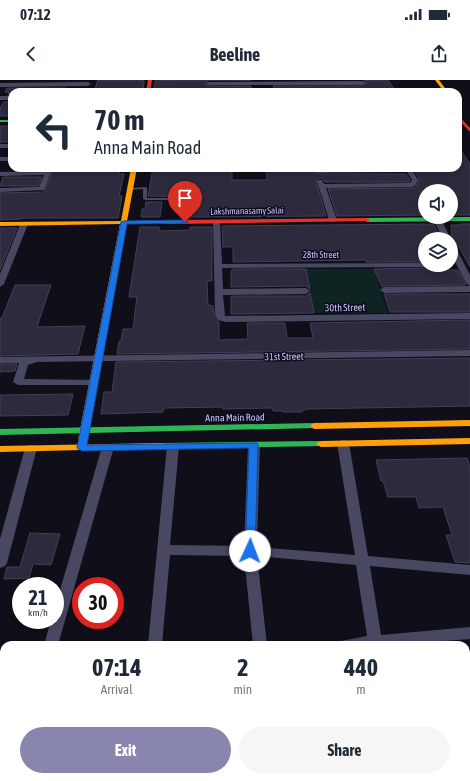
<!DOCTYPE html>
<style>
:root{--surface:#fff;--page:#f6f6f7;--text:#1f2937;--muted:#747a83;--accent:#8885ae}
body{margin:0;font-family:"Asap Condensed",sans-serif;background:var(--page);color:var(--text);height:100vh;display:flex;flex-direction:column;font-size:15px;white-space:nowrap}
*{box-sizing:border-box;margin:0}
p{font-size:13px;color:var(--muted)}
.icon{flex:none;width:22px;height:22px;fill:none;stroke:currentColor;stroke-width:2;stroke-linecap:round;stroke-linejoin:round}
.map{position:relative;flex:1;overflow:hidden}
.side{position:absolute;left:0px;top:561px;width:470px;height:140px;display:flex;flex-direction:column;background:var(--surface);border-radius:12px 12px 0 0;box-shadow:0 2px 6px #0003}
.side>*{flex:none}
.hud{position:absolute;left:8px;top:8px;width:454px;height:84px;border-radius:12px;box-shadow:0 2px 6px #0003;background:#fff;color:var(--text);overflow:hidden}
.fabs{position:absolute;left:418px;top:104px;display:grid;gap:8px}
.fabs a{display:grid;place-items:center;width:40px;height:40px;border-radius:50%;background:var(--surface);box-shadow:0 2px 6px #0003;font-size:20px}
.speed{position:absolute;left:12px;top:497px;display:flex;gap:8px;font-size:20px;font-weight:700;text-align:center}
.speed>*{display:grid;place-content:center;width:52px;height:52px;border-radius:50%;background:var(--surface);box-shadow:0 2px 6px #0003;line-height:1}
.speed small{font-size:10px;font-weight:400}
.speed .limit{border:6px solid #d22;background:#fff;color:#111}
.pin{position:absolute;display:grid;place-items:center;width:34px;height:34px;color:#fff;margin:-41px -17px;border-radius:50% 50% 50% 0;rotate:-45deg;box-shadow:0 0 4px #0007}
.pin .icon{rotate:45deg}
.me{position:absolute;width:44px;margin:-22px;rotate:2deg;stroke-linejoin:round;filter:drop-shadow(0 0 3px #0008)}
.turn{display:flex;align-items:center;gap:14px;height:84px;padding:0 20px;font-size:18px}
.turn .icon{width:52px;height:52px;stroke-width:2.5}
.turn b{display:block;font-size:28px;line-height:34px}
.eta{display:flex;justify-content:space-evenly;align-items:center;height:68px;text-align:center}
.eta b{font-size:24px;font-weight:700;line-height:28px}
.button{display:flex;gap:8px;margin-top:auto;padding:8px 20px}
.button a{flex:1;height:46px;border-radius:24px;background:var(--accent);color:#fff;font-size:16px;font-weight:700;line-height:46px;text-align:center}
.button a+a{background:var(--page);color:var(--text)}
.status{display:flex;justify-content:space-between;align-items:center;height:28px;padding:0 20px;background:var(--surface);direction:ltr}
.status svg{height:11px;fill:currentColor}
header{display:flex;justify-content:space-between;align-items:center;height:52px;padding:0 20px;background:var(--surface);font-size:18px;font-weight:700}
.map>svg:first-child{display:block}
</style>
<div class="status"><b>07:12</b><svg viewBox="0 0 49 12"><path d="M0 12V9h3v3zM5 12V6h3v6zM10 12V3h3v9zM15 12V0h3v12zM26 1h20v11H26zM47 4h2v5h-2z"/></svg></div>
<header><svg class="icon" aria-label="back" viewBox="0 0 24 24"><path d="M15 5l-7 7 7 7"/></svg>Beeline<svg class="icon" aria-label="share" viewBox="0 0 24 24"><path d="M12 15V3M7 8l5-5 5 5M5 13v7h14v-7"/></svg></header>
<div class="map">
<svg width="470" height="701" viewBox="0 0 470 701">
<rect width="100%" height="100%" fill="#100e18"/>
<path fill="#0d2423" d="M 305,189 L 374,189 L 388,233 L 313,233 Z"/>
<path fill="#2c2a3c" stroke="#423f58" d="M 98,0 L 140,0 L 144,1 L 143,12 L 94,12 Z
M 181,0 L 251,0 L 209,0 L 205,4 L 207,6 L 251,6 L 252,12 L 154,12 L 155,1 Z
M 364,0 L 388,0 L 396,12 L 275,12 L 273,6 L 363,6 L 367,3 Z
M 7,8 L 66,8 L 64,12 L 12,12 L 12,14 L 8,14 L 9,12 L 5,12 Z
M 4,22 L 12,22 L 12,36 L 0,36 L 0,28 Z
M 0,46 L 12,46 L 12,62 L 0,62 Z
M 458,66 L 470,84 L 470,135 L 455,135 L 451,127 L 451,111 L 420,111 L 425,121 L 425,135 L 337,136 L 328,109 L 414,108 L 416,107 L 419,99 L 413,88 L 458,88 Z
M 54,88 L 120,88 L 119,94 L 124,94 L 119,116 L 122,116 L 118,138 L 22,138 L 21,139 L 0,140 L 0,113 L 44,112 Z
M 153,88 L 232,88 L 232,100 L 267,100 L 266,88 L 316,88 L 313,91 L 317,94 L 406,94 L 410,100 L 409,102 L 325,102 L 322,98 L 317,99 L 316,101 L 326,136 L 191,137 L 192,122 L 201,120 L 201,118 L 199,117 L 148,116 Z
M 3,97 L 42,97 L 38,106 L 0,106 Z
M 146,122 L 162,122 L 160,137 L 141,137 L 142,129 L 145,129 Z
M 430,144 L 434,145 L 441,159 L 425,159 L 425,182 L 366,182 L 366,180 L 233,182 L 233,167 L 223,167 L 222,146 Z
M 460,144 L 470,144 L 470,187 L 457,163 L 451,163 L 452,159 L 451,145 L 461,145 Z
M 140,147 L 159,147 L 159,151 L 190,150 L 190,147 L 212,147 L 212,201 L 207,201 L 208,225 L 213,226 L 214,236 L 219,242 L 219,260 L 248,259 L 247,243 L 285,243 L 287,258 L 313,258 L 310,243 L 470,240 L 470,269 L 117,274 L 119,261 L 121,261 L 123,249 L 133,249 L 137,217 L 129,217 Z
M 0,148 L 17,148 L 0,190 Z
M 429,186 L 431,188 L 444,188 L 445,190 L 458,190 L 466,205 L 384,206 L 382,207 L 374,189 L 425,188 Z
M 233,189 L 306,189 L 310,209 L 306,206 L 231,207 L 231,191 Z
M 15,205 L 51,205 L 37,247 L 85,246 L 78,274 L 0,276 L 0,238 L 2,238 Z
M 310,213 L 314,233 L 231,234 L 231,216 L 306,216 Z
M 384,214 L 470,214 L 470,232 L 390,232 Z
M 470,278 L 470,326 L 306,329 L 301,332 L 283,332 L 282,331 L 273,331 L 273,328 L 223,329 L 223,327 L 164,328 L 163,332 L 101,334 L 104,312 L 112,312 L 116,282 Z
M 0,284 L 17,284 L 15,291 L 0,292 Z
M 73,314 L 68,335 L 0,336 L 0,315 Z
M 467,378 L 470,386 L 470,483 L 455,482 L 446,455 L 452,455 L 443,427 L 419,428 L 416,417 L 388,417 L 383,401 L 381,401 L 376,380 Z
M 30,453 L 60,454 L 51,485 L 33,484 L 29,498 L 4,499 L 7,487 L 20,487 Z"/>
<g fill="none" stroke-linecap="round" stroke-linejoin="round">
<path fill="#484862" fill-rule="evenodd" d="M 145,107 L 147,108 L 147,118 L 198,118 L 200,119 L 198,120 L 145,120 L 143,119 L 143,109 L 130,110 L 128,109 L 130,108 Z"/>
<path fill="#484862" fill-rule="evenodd" d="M 209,2 L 363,1 L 366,3 L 363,5 L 207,5 L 206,4 Z
M 0,3 L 88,2 L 91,4 L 88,6 L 0,7 Z
M 0,16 L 12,16 L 12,20 L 0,20 Z
M 0,64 L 12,64 L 12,68 L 0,68 Z
M 0,77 L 12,77 L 12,81 L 0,81 Z
M 47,88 L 53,88 L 44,110 L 0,112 L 0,108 L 39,107 L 44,95 L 0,96 L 0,92 L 46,91 Z
M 411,88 L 418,100 L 415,106 L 413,107 L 326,108 L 337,140 L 333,142 L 329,140 L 317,101 L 318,100 L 322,100 L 324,104 L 410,103 L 412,100 L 407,92 L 317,93 L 314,91 L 317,89 Z
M 434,137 L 440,137 L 451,159 L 443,159 L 433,139 Z
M 213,140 L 216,140 L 220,142 L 222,184 L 425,183 L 425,185 L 429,185 L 425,187 L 222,188 L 223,209 L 306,208 L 310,211 L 306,214 L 223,215 L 225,236 L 470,233 L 470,239 L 226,242 L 218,240 L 215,235 Z
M 21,142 L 27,142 L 28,144 L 4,204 L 0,207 L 0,194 Z
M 451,164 L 455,166 L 470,195 L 470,206 L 466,203 L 451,174 Z
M 470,206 L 470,212 L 384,213 L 380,210 L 384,207 Z
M 470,270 L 470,276 L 37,282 L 28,285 L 24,299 L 98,300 L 99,302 L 94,305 L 18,305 L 13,302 L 19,283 L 0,283 L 0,277 Z
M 343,360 L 347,361 L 349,363 L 368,476 L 470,485 L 470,495 L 370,486 L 381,555 L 470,547 L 470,559 L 396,565 L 339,565 L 341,561 L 367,556 L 356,485 L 257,476 L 267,565 L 253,565 L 244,476 L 170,475 L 162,565 L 148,565 L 167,366 L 169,364 L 177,364 L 179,366 L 170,465 L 244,466 L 248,365 L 250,363 L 258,363 L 260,365 L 257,467 L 355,475 L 337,363 L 339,361 Z
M 108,364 L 112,365 L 114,367 L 58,565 L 44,565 L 51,540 L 55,540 L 55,527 L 102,367 L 104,365 Z
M 31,365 L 35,366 L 37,368 L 7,483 L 5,486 L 0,488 L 0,459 L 25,368 L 27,366 Z
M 4,602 L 4,614 L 0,615 L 0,603 Z
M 466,629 L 470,629 L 470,643 L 466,643 Z
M 6,697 L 51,697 L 50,701 L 5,701 Z"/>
<path fill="#30b455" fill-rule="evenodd" d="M 0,40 L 12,40 L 12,42 L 0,42 Z
M 470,137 L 470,141 L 367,142 L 364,140 L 367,138 Z
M 314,343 L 317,344 L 318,346 L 317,348 L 0,355 L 0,349 Z
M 321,361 L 324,362 L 326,364 L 324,366 L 162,369 L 157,366 L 162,363 Z"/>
<path fill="#ff9f0a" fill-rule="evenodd" d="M 435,0 L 439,0 L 448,12 L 444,12 Z
M 131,88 L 137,88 L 127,141 L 177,140 L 180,142 L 177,144 L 127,144 L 88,360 L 83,363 L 78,360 L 120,144 L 0,146 L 0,142 L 121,141 Z
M 470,340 L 470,346 L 314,349 L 310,346 L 314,343 Z
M 470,358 L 470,364 L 321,367 L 316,364 L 321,361 Z
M 162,363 L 165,364 L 167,366 L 165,368 L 0,372 L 0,366 Z"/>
<path fill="#e5322d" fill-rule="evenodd" d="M 148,0 L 152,0 L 150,12 L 146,12 Z
M 458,35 L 470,48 L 470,52 L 458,39 Z
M 367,138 L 369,139 L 369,141 L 177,144 L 174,142 L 177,140 Z"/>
</g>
<path fill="#1a73e8" stroke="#114b97" d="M 185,140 L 188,142 L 187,143 L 127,144 L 87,365 L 257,363 L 258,365 L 255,471 L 254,474 L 246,474 L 245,471 L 249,368 L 82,371 L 77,368 L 121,142 L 124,141 Z"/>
<g text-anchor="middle" stroke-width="3" stroke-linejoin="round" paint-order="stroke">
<g font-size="9" fill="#c9c5ff" stroke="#0c0a1c">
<text transform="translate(247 131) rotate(-1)" y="3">Lakshmanasamy Salai</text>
<text x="321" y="178">28th Street</text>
</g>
<g font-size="10" fill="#c9c5ff" stroke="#0c0a1c">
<text transform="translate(345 227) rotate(-1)" y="4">30th Street</text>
<text transform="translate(284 276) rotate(-1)" y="4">31st Street</text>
<text transform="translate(235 337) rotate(-1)" y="4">Anna Main Road</text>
</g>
</g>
</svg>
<div class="fabs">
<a><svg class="icon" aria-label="sound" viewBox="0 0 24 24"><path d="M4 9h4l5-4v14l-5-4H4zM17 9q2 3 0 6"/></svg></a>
<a><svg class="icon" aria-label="layers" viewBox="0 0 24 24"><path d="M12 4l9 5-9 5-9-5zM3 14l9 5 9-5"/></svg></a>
</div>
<div class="speed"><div>21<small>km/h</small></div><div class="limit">30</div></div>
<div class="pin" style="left:185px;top:142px;background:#d93025"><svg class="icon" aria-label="arrive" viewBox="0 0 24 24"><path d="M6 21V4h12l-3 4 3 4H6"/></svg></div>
<svg class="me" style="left:250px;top:471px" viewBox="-20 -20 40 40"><circle r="19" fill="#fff"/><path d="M0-13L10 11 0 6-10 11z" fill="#1a73e8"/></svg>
<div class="hud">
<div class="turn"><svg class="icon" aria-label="left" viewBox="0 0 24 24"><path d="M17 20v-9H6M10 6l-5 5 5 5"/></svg><div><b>70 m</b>Anna Main Road</div></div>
</div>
<section class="side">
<div class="eta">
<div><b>07:14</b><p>Arrival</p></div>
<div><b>2</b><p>min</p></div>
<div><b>440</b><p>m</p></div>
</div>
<div class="button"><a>Exit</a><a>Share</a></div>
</section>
</div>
